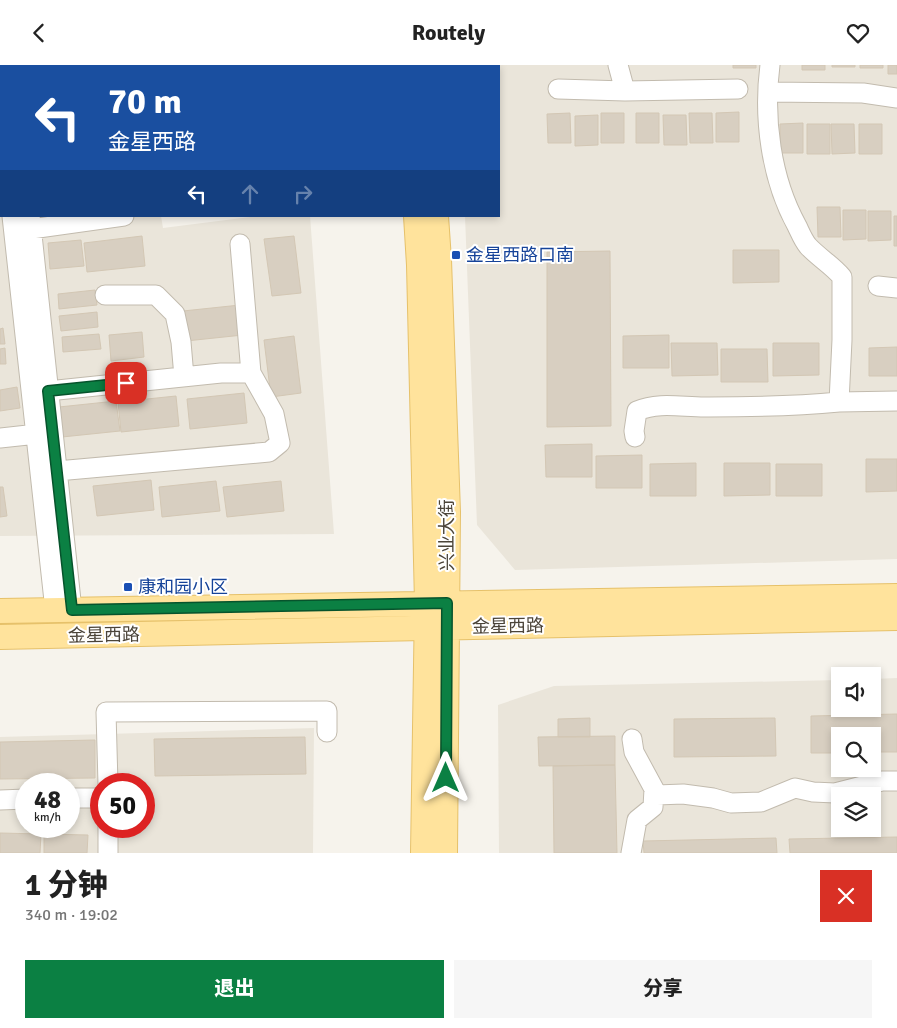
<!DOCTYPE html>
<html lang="zh">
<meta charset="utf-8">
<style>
:root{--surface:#fff;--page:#f6f6f6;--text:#222;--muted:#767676;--accent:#0b8043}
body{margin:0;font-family:Signika,"Noto Sans SC",sans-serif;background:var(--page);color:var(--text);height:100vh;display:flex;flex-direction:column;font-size:19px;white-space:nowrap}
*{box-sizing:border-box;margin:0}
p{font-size:16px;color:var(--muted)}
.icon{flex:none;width:28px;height:28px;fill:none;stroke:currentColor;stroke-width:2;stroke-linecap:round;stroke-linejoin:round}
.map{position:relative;height:788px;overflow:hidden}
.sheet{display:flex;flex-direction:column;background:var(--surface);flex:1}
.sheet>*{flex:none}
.top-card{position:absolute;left:0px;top:0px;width:500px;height:152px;box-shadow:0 2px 8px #0003;background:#1a4fa0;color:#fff;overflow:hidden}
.tools{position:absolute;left:831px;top:602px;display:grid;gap:10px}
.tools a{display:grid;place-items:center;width:50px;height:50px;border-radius:0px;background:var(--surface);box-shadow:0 2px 8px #0003;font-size:25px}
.speed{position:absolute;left:15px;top:708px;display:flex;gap:10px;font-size:25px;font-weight:700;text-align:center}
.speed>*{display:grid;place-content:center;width:65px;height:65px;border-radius:50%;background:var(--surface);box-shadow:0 2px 8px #0003;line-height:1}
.speed small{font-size:12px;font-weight:400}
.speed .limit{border:8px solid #d22;background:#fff;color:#111}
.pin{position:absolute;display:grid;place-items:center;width:42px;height:42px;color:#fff;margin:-21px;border-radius:10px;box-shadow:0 2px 8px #0006}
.me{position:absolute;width:55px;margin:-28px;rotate:0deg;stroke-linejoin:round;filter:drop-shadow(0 0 4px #0008)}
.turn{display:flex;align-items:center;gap:18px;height:105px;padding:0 25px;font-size:22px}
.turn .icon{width:65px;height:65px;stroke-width:2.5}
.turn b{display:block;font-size:35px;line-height:42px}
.lanes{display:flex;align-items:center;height:48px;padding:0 25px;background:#0003;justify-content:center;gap:25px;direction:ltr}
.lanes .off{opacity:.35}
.round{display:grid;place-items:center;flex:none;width:52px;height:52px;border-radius:0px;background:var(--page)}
.summary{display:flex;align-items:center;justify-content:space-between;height:85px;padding:0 25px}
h1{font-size:30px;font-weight:800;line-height:38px}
.cta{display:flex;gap:10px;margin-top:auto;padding:10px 25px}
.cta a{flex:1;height:58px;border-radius:0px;background:var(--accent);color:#fff;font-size:20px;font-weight:800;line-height:58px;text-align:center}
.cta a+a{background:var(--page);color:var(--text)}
header{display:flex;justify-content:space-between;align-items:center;height:65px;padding:0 25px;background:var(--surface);font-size:22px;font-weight:800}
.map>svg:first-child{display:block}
</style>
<header><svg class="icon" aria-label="back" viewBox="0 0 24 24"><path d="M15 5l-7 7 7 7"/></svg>Routely<svg class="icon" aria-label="heart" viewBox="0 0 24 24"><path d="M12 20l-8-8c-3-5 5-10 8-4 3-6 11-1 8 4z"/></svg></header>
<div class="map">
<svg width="897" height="788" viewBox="0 0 897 788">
<rect width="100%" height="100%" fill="#f6f3ec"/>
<path fill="#eae5da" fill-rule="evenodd" d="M 0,0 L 175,0 L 1,1 L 1,151 L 161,151 L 163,163 L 257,151 L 310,151 L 334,469 L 0,471 Z
M 455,0 L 897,0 L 897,494 L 515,505 L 477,460 L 465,151 L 499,151 L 499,1 Z
M 897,613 L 897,788 L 499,788 L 498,640 L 554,621 L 840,615 L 840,644 L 872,644 L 873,614 ZM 840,671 L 872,671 L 872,704 L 840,704 ZM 840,731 L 872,731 L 872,764 L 840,764 Z
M 314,663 L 313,788 L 0,788 L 0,672 ZM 26,719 L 69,719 L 69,761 L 26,761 ZM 101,719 L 144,719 L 144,761 L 101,761 Z"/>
<path fill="#d8cfc1" stroke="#d3c7b4" d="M 733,0 L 756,0 L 756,3 L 733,3 Z
M 802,0 L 825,0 L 825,5 L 802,5 Z
M 832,0 L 855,0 L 855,2 L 832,2 Z
M 860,0 L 883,0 L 883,3 L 860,3 Z
M 888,0 L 897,0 L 897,9 L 888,9 Z
M 739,47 L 739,77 L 716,77 L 716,48 Z
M 570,48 L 571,78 L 548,78 L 547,49 Z
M 601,48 L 624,48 L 624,78 L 601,78 Z
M 636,48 L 659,48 L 659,78 L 636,78 Z
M 689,48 L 712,48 L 713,78 L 690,78 Z
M 598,50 L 598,80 L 575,81 L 575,51 Z
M 663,50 L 686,50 L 687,80 L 664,80 Z
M 803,58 L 803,88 L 780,88 L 780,59 Z
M 807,59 L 830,59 L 830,89 L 807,89 Z
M 831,59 L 854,59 L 855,88 L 832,89 Z
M 859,59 L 882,59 L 882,89 L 859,89 Z
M 817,142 L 840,142 L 841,172 L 818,172 Z
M 843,145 L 866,145 L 866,174 L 843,175 Z
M 868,146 L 891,146 L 891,175 L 868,176 Z
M 894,151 L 897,151 L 897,181 L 894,181 Z
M 142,171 L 145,201 L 87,207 L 84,178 Z
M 294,171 L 301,228 L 272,231 L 264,174 Z
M 81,175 L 84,201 L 50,204 L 48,178 Z
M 733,185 L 779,185 L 779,217 L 733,218 Z
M 610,186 L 611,361 L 547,362 L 547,187 Z
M 95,225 L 97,240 L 59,244 L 58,229 Z
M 240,240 L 243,270 L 186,276 L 183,246 Z
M 97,247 L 98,262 L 61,266 L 59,251 Z
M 3,263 L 5,279 L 0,279 L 0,264 Z
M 142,267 L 144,292 L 111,296 L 109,270 Z
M 99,269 L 101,284 L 63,287 L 62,272 Z
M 669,270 L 669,303 L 623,303 L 623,271 Z
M 294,271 L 301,328 L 271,332 L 264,275 Z
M 671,278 L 717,278 L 718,310 L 672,311 Z
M 773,278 L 819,278 L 819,310 L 773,311 Z
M 897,282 L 897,311 L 869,311 L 869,283 Z
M 5,283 L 6,299 L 0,299 L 0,284 Z
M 721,284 L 767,284 L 768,317 L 721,317 Z
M 17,322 L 20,343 L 0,346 L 0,325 Z
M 244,328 L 247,358 L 190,364 L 187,334 Z
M 176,331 L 179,361 L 121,367 L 118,337 Z
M 116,336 L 120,366 L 62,372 L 59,342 Z
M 592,379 L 592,412 L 546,412 L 545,380 Z
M 642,390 L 642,423 L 596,423 L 596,391 Z
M 866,394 L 897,394 L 897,426 L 866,427 Z
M 696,398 L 696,431 L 650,431 L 650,399 Z
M 724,398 L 770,398 L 770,430 L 724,431 Z
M 776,399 L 822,399 L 822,431 L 776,431 Z
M 151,415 L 154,445 L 97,451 L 93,421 Z
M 216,416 L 220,446 L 162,452 L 159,422 Z
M 281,416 L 284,446 L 227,452 L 223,422 Z
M 0,422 L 3,422 L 7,451 L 0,452 Z
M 897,649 L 897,687 L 872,687 L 872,671 L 840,671 L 840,688 L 811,688 L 811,651 Z
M 590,653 L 590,672 L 558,672 L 558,654 Z
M 775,653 L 776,691 L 674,692 L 674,654 Z
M 615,671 L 615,700 L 539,701 L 538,672 Z
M 305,672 L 306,709 L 155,711 L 154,674 Z
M 95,675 L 95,713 L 0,714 L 0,677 Z
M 615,700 L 617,788 L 554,788 L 553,701 Z
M 0,768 L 41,769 L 40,788 L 0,788 Z
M 44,769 L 88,770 L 87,788 L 44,788 Z
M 897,772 L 897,788 L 790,788 L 789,774 Z
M 776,773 L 777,788 L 644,788 L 643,776 Z"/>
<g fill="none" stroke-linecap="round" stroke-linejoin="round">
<g stroke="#c2bbae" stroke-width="21">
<path id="minor" d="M 13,0 L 14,1
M 618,0 L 625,26
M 558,24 L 625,26 L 738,24
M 768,27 L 863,28 L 897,33
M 0,47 L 1,57
M 12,151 L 55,545
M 30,151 L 72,545
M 31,164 L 124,151
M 240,179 L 251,308
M 878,221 L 897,223
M 105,230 L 156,230 L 175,249 L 181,277 L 184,312
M 48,326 L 221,308 L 251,308 L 274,349 L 280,378 L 269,387 L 57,406
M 839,337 L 897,336
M 635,372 L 634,366 L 637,346 C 660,336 685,343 709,342 C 752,342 796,341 839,337 L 842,275 L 842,212 C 832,200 818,192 808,181 C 803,175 800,167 797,161 C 771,114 763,53 770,0
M 0,373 L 37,369
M 108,719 L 106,647 L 327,646 L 327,667
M 657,730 L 683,729 L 713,733 L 731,738 L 761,737 L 795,723 L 813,727 L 835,728 L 882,716 L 897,716
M 69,733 L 101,733
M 0,735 L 26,734
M 108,788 L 108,761
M 631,788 L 637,755 L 653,742 L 654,724 L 634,687 L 632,674"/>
</g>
<g stroke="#e6c16a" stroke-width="26">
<path id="major" d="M 405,0 L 405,1
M 425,0 L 425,1
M 416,151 L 419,200 L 427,538 L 423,788
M 436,151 L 439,195 L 448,447 L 445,788
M 0,546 L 897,531
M 0,572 L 897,553"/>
</g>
<use href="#minor" stroke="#fff" stroke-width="19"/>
<use href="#major" stroke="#ffe39c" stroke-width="24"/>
</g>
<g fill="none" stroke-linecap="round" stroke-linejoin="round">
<g stroke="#07532c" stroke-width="12">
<path id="route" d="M 126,318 L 48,326 L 72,545 L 447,538 L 446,713"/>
</g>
<use href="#route" stroke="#0b8043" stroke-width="9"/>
</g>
<g fill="#1a4fb4" stroke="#fff" stroke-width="2">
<rect x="451" y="185" width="10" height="10" rx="2.5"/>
<rect x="123" y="517" width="10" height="10" rx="2.5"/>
</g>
<g text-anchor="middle" stroke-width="4" stroke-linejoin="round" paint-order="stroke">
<g font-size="18" fill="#164399" stroke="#fff" text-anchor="start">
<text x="466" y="196">金星西路口南</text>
<text x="138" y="528">康和园小区</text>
</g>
<g font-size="18" fill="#4b4439" stroke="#fff">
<text transform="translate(447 470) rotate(-90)" y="6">兴业大街</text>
<text transform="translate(508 561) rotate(-1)" y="6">金星西路</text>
<text transform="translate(104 570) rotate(-1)" y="6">金星西路</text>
</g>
</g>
</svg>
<div class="tools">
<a><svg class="icon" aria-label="sound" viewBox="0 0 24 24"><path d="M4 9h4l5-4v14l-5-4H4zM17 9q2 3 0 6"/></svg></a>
<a><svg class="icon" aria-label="search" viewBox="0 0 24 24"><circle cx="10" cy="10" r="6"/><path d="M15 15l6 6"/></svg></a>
<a><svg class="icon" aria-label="layers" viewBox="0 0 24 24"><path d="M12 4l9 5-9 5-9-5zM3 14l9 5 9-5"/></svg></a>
</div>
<div class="speed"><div>48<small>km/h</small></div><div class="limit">50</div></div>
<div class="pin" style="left:126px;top:318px;background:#d93025"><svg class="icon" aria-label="arrive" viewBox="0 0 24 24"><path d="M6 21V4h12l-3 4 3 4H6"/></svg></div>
<svg class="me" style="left:446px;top:713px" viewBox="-20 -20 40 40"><path d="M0-17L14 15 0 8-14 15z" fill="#0b8043" stroke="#fff" stroke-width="4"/></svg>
<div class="top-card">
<div class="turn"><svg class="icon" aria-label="left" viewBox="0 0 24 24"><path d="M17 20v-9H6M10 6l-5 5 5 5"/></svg><div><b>70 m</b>金星西路</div></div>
<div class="lanes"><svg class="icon" aria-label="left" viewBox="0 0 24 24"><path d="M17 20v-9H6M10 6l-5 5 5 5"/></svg><svg class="icon off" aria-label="ahead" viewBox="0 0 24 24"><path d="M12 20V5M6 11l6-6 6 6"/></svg><svg class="icon off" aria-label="right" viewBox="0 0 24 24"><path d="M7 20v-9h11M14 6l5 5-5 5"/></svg></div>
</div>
</div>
<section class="sheet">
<div class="summary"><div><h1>1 分钟</h1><p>340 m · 19:02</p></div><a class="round" style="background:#d93025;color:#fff"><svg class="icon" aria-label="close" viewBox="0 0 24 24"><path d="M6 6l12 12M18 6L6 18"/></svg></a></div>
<div class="cta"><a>退出</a><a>分享</a></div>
</section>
